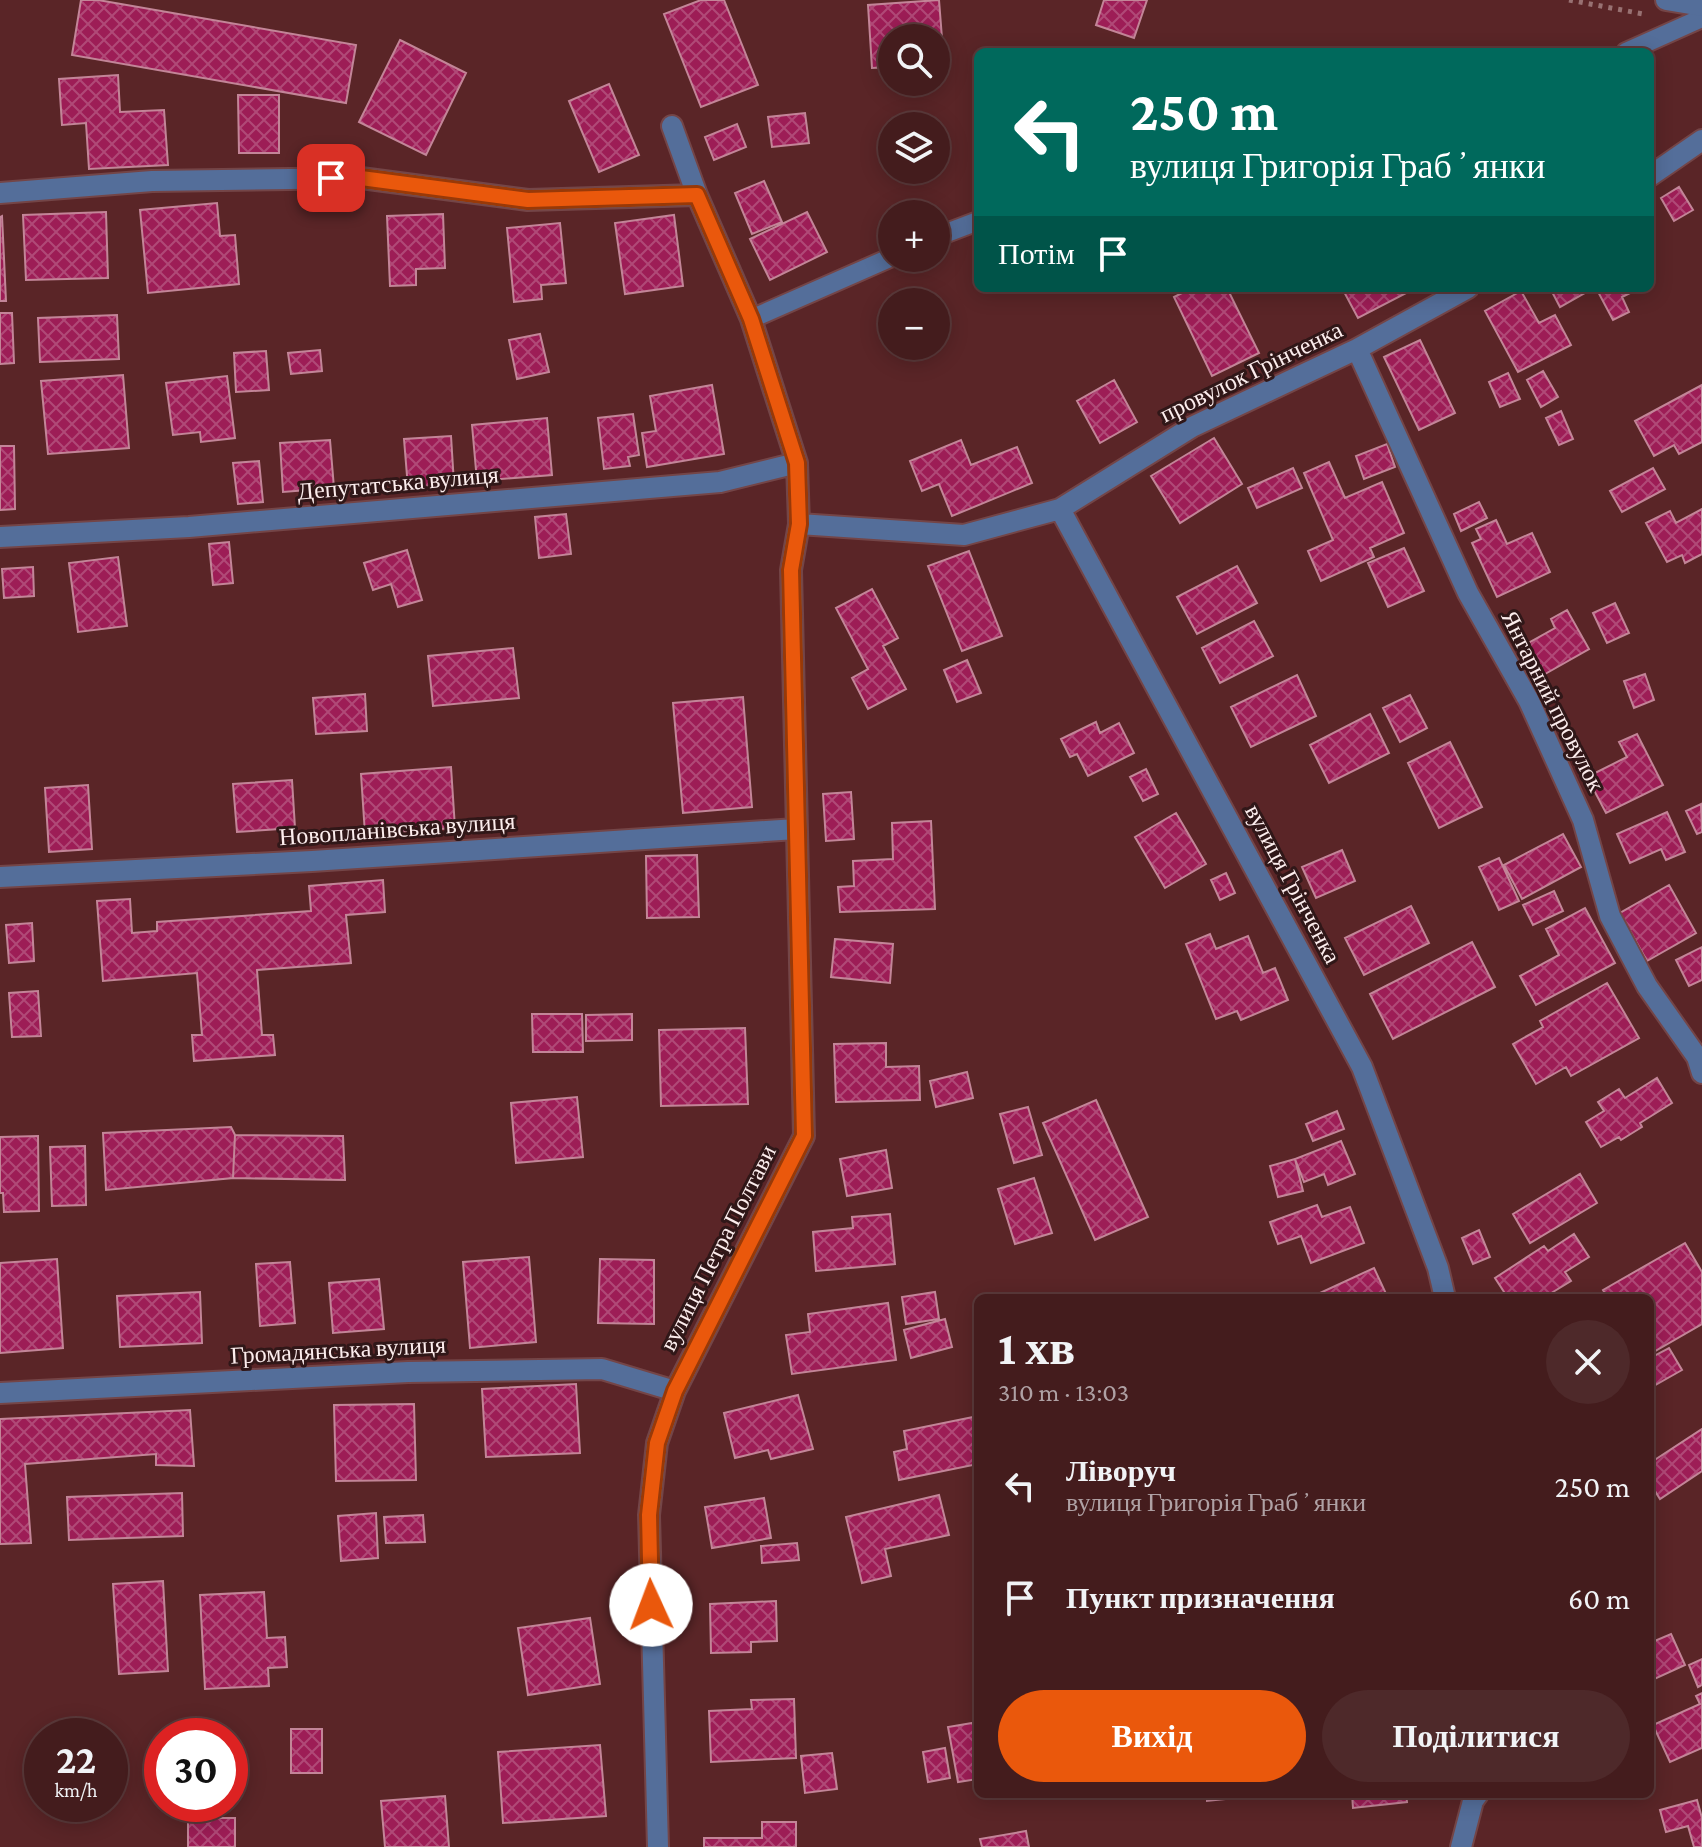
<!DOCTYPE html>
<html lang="uk">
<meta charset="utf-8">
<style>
:root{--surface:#441c1d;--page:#4e292a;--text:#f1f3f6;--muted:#afa1a4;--line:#5c3a3b;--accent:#ea580c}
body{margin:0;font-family:"Crimson Pro",serif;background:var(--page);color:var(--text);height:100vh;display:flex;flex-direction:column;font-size:30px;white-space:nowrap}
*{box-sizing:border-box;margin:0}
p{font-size:26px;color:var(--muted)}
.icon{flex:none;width:44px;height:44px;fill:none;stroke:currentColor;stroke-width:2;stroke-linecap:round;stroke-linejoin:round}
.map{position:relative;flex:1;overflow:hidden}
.panel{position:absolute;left:974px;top:1294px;width:680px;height:504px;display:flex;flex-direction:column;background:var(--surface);border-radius:12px;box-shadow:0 4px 20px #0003,0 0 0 2px var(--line)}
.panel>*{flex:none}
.hud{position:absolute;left:974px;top:48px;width:680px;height:244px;border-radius:12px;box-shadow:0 4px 20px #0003,0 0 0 2px var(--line);background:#00695c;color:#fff;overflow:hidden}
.fabs{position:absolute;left:878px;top:24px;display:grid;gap:16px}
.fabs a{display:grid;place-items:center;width:72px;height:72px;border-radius:50%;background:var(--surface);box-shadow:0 4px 20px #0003,0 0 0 2px var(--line);font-size:40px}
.speed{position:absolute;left:24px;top:1718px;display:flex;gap:16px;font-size:40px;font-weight:700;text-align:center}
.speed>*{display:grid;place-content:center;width:104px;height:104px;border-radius:50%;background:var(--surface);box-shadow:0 4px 20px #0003,0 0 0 2px var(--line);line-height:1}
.speed small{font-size:20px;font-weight:400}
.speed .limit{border:12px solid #d22;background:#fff;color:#111}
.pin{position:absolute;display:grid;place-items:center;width:68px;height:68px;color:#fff;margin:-34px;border-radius:16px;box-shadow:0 4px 12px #0006}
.me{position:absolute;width:88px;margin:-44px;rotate:358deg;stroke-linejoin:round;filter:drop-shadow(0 0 6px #0008)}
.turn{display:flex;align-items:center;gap:28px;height:168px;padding:0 24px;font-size:36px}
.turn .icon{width:104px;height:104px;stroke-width:2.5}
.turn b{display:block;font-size:56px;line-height:68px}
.then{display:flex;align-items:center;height:76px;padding:0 24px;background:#0003;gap:16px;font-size:30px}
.round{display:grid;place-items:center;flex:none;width:84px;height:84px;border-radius:42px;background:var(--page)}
.head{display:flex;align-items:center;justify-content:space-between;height:136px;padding:0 24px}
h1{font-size:48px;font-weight:700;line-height:60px}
.cta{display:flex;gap:16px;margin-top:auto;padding:16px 24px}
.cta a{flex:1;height:92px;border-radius:48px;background:var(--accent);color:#fff;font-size:32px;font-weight:700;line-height:92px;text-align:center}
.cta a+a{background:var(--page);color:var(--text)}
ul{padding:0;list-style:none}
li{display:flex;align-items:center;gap:24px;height:112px;padding:0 24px}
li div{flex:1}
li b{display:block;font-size:30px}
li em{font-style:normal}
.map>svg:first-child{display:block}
</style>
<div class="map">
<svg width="1702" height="1847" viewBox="0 0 1702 1847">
<defs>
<pattern id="building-cross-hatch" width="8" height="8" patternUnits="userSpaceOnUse" patternTransform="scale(2)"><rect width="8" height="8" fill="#9d1d56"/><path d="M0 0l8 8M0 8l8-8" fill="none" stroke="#b04977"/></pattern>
</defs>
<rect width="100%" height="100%" fill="#5a2527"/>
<path fill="url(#building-cross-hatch)" stroke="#c38598" stroke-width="2" d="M 81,0 L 98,0 L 356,45 L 346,103 L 72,55 Z
M 701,0 L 724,0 L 758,85 L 701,107 L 664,14 Z
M 939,0 L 944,64 L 936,64 L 936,38 L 892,38 L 892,67 L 872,68 L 868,5 Z
M 1104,0 L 1147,0 L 1134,38 L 1096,25 Z
M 400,40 L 466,73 L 426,155 L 359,122 Z
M 118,75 L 120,112 L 164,110 L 168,165 L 89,169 L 86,123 L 62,125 L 59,79 Z
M 609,84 L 639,155 L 599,172 L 569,101 Z
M 238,95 L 279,95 L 279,153 L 239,153 Z
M 805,113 L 809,143 L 772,147 L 768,117 Z
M 737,124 L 746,147 L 714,160 L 705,137 Z
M 764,181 L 782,222 L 752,234 L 735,193 Z
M 1679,187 L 1693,210 L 1674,221 L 1661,198 Z
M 217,203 L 220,236 L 235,235 L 239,284 L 148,293 L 140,210 Z
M 106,212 L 108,278 L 26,280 L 23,215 Z
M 807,212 L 827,252 L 770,280 L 750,239 Z
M 443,214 L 445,268 L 416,269 L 416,285 L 390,286 L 387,216 Z
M 674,215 L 683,286 L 625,294 L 615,223 Z
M 2,216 L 6,301 L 0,301 L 0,217 Z
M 560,223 L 566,283 L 541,285 L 542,299 L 514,302 L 507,228 Z
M 1192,288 L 1227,288 L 1259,353 L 1212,376 L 1174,297 Z
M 1342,288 L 1413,288 L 1414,289 L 1358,318 Z
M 1550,288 L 1589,288 L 1590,290 L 1560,307 Z
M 1596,288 L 1640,288 L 1622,297 L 1629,312 L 1613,320 Z
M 1521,291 L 1539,323 L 1555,315 L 1571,345 L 1518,372 L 1485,311 Z
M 0,313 L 12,313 L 14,363 L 0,364 Z
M 117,315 L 119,359 L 40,362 L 38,318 Z
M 540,334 L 549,372 L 517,379 L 509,340 Z
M 1420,340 L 1455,413 L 1419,430 L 1384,357 Z
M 320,350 L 322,371 L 291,374 L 288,353 Z
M 266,351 L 269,390 L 236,392 L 234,353 Z
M 1543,371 L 1558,397 L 1541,407 L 1527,380 Z
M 1508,373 L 1520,399 L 1500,407 L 1489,382 Z
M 123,375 L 129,448 L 48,454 L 41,381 Z
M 227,376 L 235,438 L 201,442 L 200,432 L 173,435 L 166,383 Z
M 1114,380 L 1137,422 L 1100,443 L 1077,401 Z
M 712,385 L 724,454 L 647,467 L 642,433 L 656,431 L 650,396 Z
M 1702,385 L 1702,442 L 1679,454 L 1674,445 L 1654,456 L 1635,421 Z
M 1561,411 L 1573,439 L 1559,445 L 1546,418 Z
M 633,414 L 639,455 L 628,457 L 630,466 L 604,469 L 598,418 Z
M 547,418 L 552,475 L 477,481 L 472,425 Z
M 451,436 L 454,484 L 408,488 L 404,439 Z
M 1214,438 L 1242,484 L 1180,523 L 1151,476 Z
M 330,440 L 334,488 L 283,492 L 280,443 Z
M 961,440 L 971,465 L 1017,447 L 1032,483 L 952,516 L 939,484 L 922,491 L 910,461 Z
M 1387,444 L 1395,467 L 1364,479 L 1356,456 Z
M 0,446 L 14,446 L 15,509 L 0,510 Z
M 259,461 L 263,502 L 238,504 L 233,463 Z
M 1329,462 L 1345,498 L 1382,482 L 1404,533 L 1370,548 L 1374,557 L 1321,581 L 1308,551 L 1333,540 L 1304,473 Z
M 1293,468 L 1302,488 L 1257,508 L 1248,488 Z
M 1653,468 L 1665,489 L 1622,512 L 1610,491 Z
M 1479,502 L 1487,518 L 1461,531 L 1454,514 Z
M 1702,509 L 1702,554 L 1685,563 L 1682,555 L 1667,562 L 1646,523 L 1670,511 L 1676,523 Z
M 566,514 L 571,554 L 539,558 L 535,517 Z
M 1496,520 L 1507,544 L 1532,533 L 1550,572 L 1497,597 L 1472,543 L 1481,539 L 1476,529 Z
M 229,542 L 233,583 L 213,585 L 209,544 Z
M 1404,548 L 1424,591 L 1388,607 L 1368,563 Z
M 407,550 L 422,600 L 398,607 L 391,584 L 373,590 L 364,563 Z
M 969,551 L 1002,636 L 962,651 L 928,566 Z
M 118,557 L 127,626 L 78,632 L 69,563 Z
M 1237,566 L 1257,603 L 1197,634 L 1177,597 Z
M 33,567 L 34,596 L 4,598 L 2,569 Z
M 872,589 L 898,638 L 883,646 L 906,689 L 868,709 L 852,678 L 868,669 L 836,608 Z
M 1615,603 L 1629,633 L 1607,643 L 1593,613 Z
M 1567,610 L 1589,649 L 1538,678 L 1521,647 L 1555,628 L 1551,619 Z
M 1254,621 L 1273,656 L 1220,683 L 1202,648 Z
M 513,648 L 519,698 L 433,706 L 428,656 Z
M 967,660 L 981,693 L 957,702 L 944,670 Z
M 1645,674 L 1654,700 L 1634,708 L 1624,681 Z
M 1297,675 L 1316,716 L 1251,747 L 1231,707 Z
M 365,694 L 367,731 L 316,734 L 313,698 Z
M 1410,695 L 1427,728 L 1400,742 L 1383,708 Z
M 743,697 L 752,807 L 683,813 L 673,703 Z
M 1370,714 L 1389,753 L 1329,783 L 1310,745 Z
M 1096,722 L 1100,733 L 1119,723 L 1134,753 L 1088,776 L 1077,754 L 1070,757 L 1061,739 Z
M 1637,734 L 1663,785 L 1606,813 L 1587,777 L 1627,757 L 1619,742 Z
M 1450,742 L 1482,807 L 1439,828 L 1408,763 Z
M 451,767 L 455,828 L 365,834 L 361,774 Z
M 1146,769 L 1158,794 L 1143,801 L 1130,777 Z
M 292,780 L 295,828 L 237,832 L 233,784 Z
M 88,785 L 92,849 L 49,852 L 45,788 Z
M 851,792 L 854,839 L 826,841 L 823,794 Z
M 1701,804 L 1702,832 L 1697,834 L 1686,811 Z
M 1667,812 L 1685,852 L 1666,860 L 1661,849 L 1630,863 L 1617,834 Z
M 1176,813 L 1206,864 L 1165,888 L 1135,837 Z
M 931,821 L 935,909 L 840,912 L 838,887 L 854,886 L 853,861 L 893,859 L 892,823 Z
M 1563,834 L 1581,867 L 1522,899 L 1504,865 Z
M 1342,850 L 1355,881 L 1316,898 L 1302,867 Z
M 697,855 L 699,917 L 647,918 L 646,856 Z
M 1499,858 L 1519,901 L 1499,910 L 1479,867 Z
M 1226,873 L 1235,893 L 1220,900 L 1211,880 Z
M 383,880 L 385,912 L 346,915 L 351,963 L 257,970 L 262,1035 L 273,1035 L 275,1055 L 194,1061 L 192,1035 L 202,1035 L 197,973 L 103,981 L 97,901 L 130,899 L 132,933 L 157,931 L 157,922 L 311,911 L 309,886 Z
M 1669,885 L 1696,933 L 1647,961 L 1620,913 Z
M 1554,891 L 1563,911 L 1533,925 L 1523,905 Z
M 1411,906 L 1429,943 L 1364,975 L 1345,938 Z
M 1585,908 L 1615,963 L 1536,1005 L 1520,976 L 1559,955 L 1546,929 Z
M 32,923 L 34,961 L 9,963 L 6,925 Z
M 1210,934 L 1216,949 L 1248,936 L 1263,973 L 1275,968 L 1288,1000 L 1241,1020 L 1237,1011 L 1216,1019 L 1186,944 Z
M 835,939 L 893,944 L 890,983 L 831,977 Z
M 1472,942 L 1495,987 L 1393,1039 L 1370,994 Z
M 1702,947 L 1702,980 L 1689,986 L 1676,960 Z
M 1607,983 L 1639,1038 L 1571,1076 L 1566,1067 L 1536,1084 L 1513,1044 L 1543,1027 L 1540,1021 Z
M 38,991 L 41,1036 L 12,1037 L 9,993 Z
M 532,1014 L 582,1014 L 583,1052 L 533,1052 Z
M 632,1014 L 632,1040 L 586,1041 L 586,1015 Z
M 745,1028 L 748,1104 L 661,1106 L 659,1030 Z
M 886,1043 L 886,1067 L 919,1066 L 920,1100 L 836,1102 L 834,1044 Z
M 967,1072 L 973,1098 L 936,1107 L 930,1081 Z
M 1657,1078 L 1672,1103 L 1640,1123 L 1642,1127 L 1621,1140 L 1619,1137 L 1601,1147 L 1586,1122 L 1604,1111 L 1598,1102 L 1619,1089 L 1625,1098 Z
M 577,1097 L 583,1157 L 516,1163 L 511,1103 Z
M 1096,1100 L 1148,1217 L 1095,1240 L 1043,1123 Z
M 1028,1107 L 1042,1155 L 1014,1163 L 1000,1114 Z
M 1337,1111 L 1344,1129 L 1313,1141 L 1306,1124 Z
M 231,1127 L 235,1135 L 233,1178 L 106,1190 L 103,1133 Z
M 235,1135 L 343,1136 L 345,1180 L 233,1178 Z
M 38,1136 L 39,1211 L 4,1212 L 3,1193 L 0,1193 L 0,1137 Z
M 1341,1141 L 1355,1174 L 1328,1185 L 1324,1174 L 1304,1182 L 1295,1159 Z
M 85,1146 L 86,1205 L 52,1206 L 50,1147 Z
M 886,1150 L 892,1188 L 847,1196 L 840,1159 Z
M 1295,1159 L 1303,1191 L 1278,1197 L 1270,1166 Z
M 1580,1174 L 1597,1203 L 1530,1243 L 1513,1214 Z
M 1034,1178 L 1052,1233 L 1015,1244 L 998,1189 Z
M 1317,1205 L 1322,1217 L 1350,1207 L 1364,1243 L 1311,1263 L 1301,1236 L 1278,1244 L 1270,1222 Z
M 890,1214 L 895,1264 L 816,1271 L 813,1232 L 853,1228 L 852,1217 Z
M 1479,1230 L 1490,1257 L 1473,1264 L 1462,1238 Z
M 1574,1234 L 1589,1257 L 1565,1272 L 1571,1281 L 1543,1298 L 1508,1298 L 1495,1278 L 1544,1246 L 1548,1251 Z
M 1685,1243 L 1702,1272 L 1702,1324 L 1650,1354 L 1650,1298 L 1608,1298 L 1603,1290 Z
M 529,1257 L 536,1342 L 470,1348 L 463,1262 Z
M 57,1259 L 63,1348 L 0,1353 L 0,1263 Z
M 600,1259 L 654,1260 L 654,1324 L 598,1323 Z
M 290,1262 L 295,1323 L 260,1326 L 256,1264 Z
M 1374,1268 L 1388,1298 L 1323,1298 L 1320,1293 Z
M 379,1279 L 384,1329 L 333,1333 L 329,1283 Z
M 200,1292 L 202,1343 L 120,1347 L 117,1296 Z
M 935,1292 L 939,1319 L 906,1324 L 902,1297 Z
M 888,1303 L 896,1360 L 792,1374 L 786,1335 L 810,1332 L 808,1314 Z
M 945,1319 L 952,1347 L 911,1358 L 904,1330 Z
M 1669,1348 L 1682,1370 L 1650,1388 L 1650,1358 Z
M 576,1384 L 580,1453 L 486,1457 L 482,1389 Z
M 798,1395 L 813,1449 L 771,1459 L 768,1450 L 735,1458 L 724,1413 Z
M 414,1404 L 416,1480 L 336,1481 L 334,1405 Z
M 190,1410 L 194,1466 L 156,1465 L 156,1454 L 25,1464 L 31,1543 L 0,1544 L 0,1419 Z
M 978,1416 L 978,1464 L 899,1480 L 894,1452 L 907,1449 L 904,1431 Z
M 1702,1429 L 1702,1471 L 1660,1499 L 1650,1483 L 1650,1463 Z
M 182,1493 L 183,1536 L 69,1540 L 67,1497 Z
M 939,1495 L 949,1535 L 885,1549 L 891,1576 L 862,1583 L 846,1517 Z
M 764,1498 L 771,1538 L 712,1548 L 705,1507 Z
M 376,1513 L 378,1558 L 341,1561 L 338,1516 Z
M 423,1515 L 425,1542 L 386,1543 L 384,1517 Z
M 797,1543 L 799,1560 L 762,1563 L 761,1546 Z
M 163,1581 L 168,1671 L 119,1674 L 113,1584 Z
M 264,1592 L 267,1638 L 285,1637 L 287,1667 L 268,1668 L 269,1686 L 205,1689 L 200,1595 Z
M 776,1601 L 777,1641 L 751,1642 L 751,1652 L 711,1653 L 710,1604 Z
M 590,1618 L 600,1684 L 528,1695 L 518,1628 Z
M 1671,1634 L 1685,1665 L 1650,1681 L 1650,1643 Z
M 1702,1659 L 1702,1685 L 1698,1687 L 1689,1665 Z
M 1702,1693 L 1702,1748 L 1670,1762 L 1653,1725 L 1700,1704 L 1696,1696 Z
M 794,1699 L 796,1758 L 711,1762 L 709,1711 L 752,1709 L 751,1700 Z
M 978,1722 L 978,1779 L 958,1782 L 948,1727 Z
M 291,1729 L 322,1729 L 322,1773 L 291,1773 Z
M 600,1745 L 606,1816 L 503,1823 L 498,1752 Z
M 945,1748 L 950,1778 L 928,1782 L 923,1752 Z
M 832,1753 L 837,1789 L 805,1793 L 801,1756 Z
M 1207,1794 L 1264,1794 L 1264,1795 L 1207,1801 Z
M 1352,1794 L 1406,1794 L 1407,1802 L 1353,1808 Z
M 445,1796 L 449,1847 L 385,1847 L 381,1801 Z
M 1697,1800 L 1702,1818 L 1702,1847 L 1694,1847 L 1688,1826 L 1666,1832 L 1660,1810 Z
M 188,1818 L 235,1818 L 235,1847 L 188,1847 Z
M 762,1822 L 796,1822 L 796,1847 L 704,1847 L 704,1838 L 762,1838 Z
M 1026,1831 L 1029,1847 L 982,1847 L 980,1839 Z"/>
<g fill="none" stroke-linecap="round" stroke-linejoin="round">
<g stroke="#744547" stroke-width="22">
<path id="service" d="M 1626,52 L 1702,18
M 936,237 L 978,221
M 751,319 L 892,257"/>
</g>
<g stroke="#744547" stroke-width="24">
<path id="minor" d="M 1666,0 L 1702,6
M 672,126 L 697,195 L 751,319 L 797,463 L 799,524
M 1650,176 L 1702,140
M 0,193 L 152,181 L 361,178 L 528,200 L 697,195
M 1357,349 L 1468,593 L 1529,701 L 1583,820 L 1610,916 L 1647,986 L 1697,1057 L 1702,1073
M 1060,509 L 1362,1067 L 1438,1268 L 1445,1298
M 0,537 L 189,527 L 720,482 L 797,463
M 0,877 L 312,861 L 796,829
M 0,1393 L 408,1372 L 602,1369 L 675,1391
M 658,1847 L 649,1515 L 657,1443 L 675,1391 L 804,1136 L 791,570 L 799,524 L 964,535 L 1060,509 L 1192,427 L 1357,349 L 1468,288
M 1461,1847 L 1473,1801 L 1478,1794"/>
</g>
<path stroke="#987172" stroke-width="5" stroke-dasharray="4 6" stroke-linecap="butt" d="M 1569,0 L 1643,14"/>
<use href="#service" stroke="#546e9a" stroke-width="18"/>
<use href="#minor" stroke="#546e9a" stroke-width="20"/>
</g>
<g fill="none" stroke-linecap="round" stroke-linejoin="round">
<g stroke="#983908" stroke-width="20">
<path id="route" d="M 331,178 L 361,178 L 528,200 L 697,195 L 751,319 L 797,463 L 799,524 L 791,570 L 804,1136 L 675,1391 L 657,1443 L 649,1515 L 651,1605"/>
</g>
<use href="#route" stroke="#ea580c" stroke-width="14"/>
</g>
<g text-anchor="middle" stroke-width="6" stroke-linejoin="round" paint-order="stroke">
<g font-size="24" fill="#fceded" stroke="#301718">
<text transform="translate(1251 372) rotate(-26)" y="8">провулок Грінченка</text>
<text transform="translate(398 483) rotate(-5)" y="8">Депутатська вулиця</text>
<text transform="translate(1553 701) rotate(63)" y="8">Янтарний провулок</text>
<text transform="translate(397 829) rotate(-4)" y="8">Новопланівська вулиця</text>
<text transform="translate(1293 884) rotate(62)" y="8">вулиця Грінченка</text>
<text transform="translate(718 1248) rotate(-63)" y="8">вулиця Петра Полтави</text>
<text transform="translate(338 1350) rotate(-3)" y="8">Громадянська вулиця</text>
</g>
</g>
</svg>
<div class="fabs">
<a><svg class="icon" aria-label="search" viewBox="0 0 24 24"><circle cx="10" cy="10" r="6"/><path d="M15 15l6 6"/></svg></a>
<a><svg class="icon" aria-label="layers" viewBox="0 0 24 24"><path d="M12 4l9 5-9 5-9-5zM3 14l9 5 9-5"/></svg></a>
<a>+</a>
<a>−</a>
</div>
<div class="speed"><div>22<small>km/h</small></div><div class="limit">30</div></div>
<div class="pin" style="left:331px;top:178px;background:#d93025"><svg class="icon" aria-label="arrive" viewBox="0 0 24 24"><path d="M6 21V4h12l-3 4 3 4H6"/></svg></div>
<svg class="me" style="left:651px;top:1605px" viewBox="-20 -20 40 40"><circle r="19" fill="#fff"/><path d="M0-13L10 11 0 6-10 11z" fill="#ea580c"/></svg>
<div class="hud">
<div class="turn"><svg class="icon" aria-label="left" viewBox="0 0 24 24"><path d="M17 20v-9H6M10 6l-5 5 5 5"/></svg><div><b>250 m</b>вулиця Григорія Грабʼянки</div></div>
<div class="then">Потім<svg class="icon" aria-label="arrive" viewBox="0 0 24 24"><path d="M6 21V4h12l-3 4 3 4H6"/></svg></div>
</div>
<section class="panel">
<div class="head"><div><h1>1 хв</h1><p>310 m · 13:03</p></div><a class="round"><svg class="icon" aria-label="close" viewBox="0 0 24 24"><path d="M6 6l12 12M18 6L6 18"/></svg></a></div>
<ul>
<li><svg class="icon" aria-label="left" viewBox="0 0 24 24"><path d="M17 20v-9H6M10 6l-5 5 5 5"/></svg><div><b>Ліворуч</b><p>вулиця Григорія Грабʼянки</p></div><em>250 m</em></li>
<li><svg class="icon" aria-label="arrive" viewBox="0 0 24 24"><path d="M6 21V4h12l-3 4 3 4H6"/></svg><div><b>Пункт призначення</b></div><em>60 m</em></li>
</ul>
<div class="cta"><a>Вихід</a><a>Поділитися</a></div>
</section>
</div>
